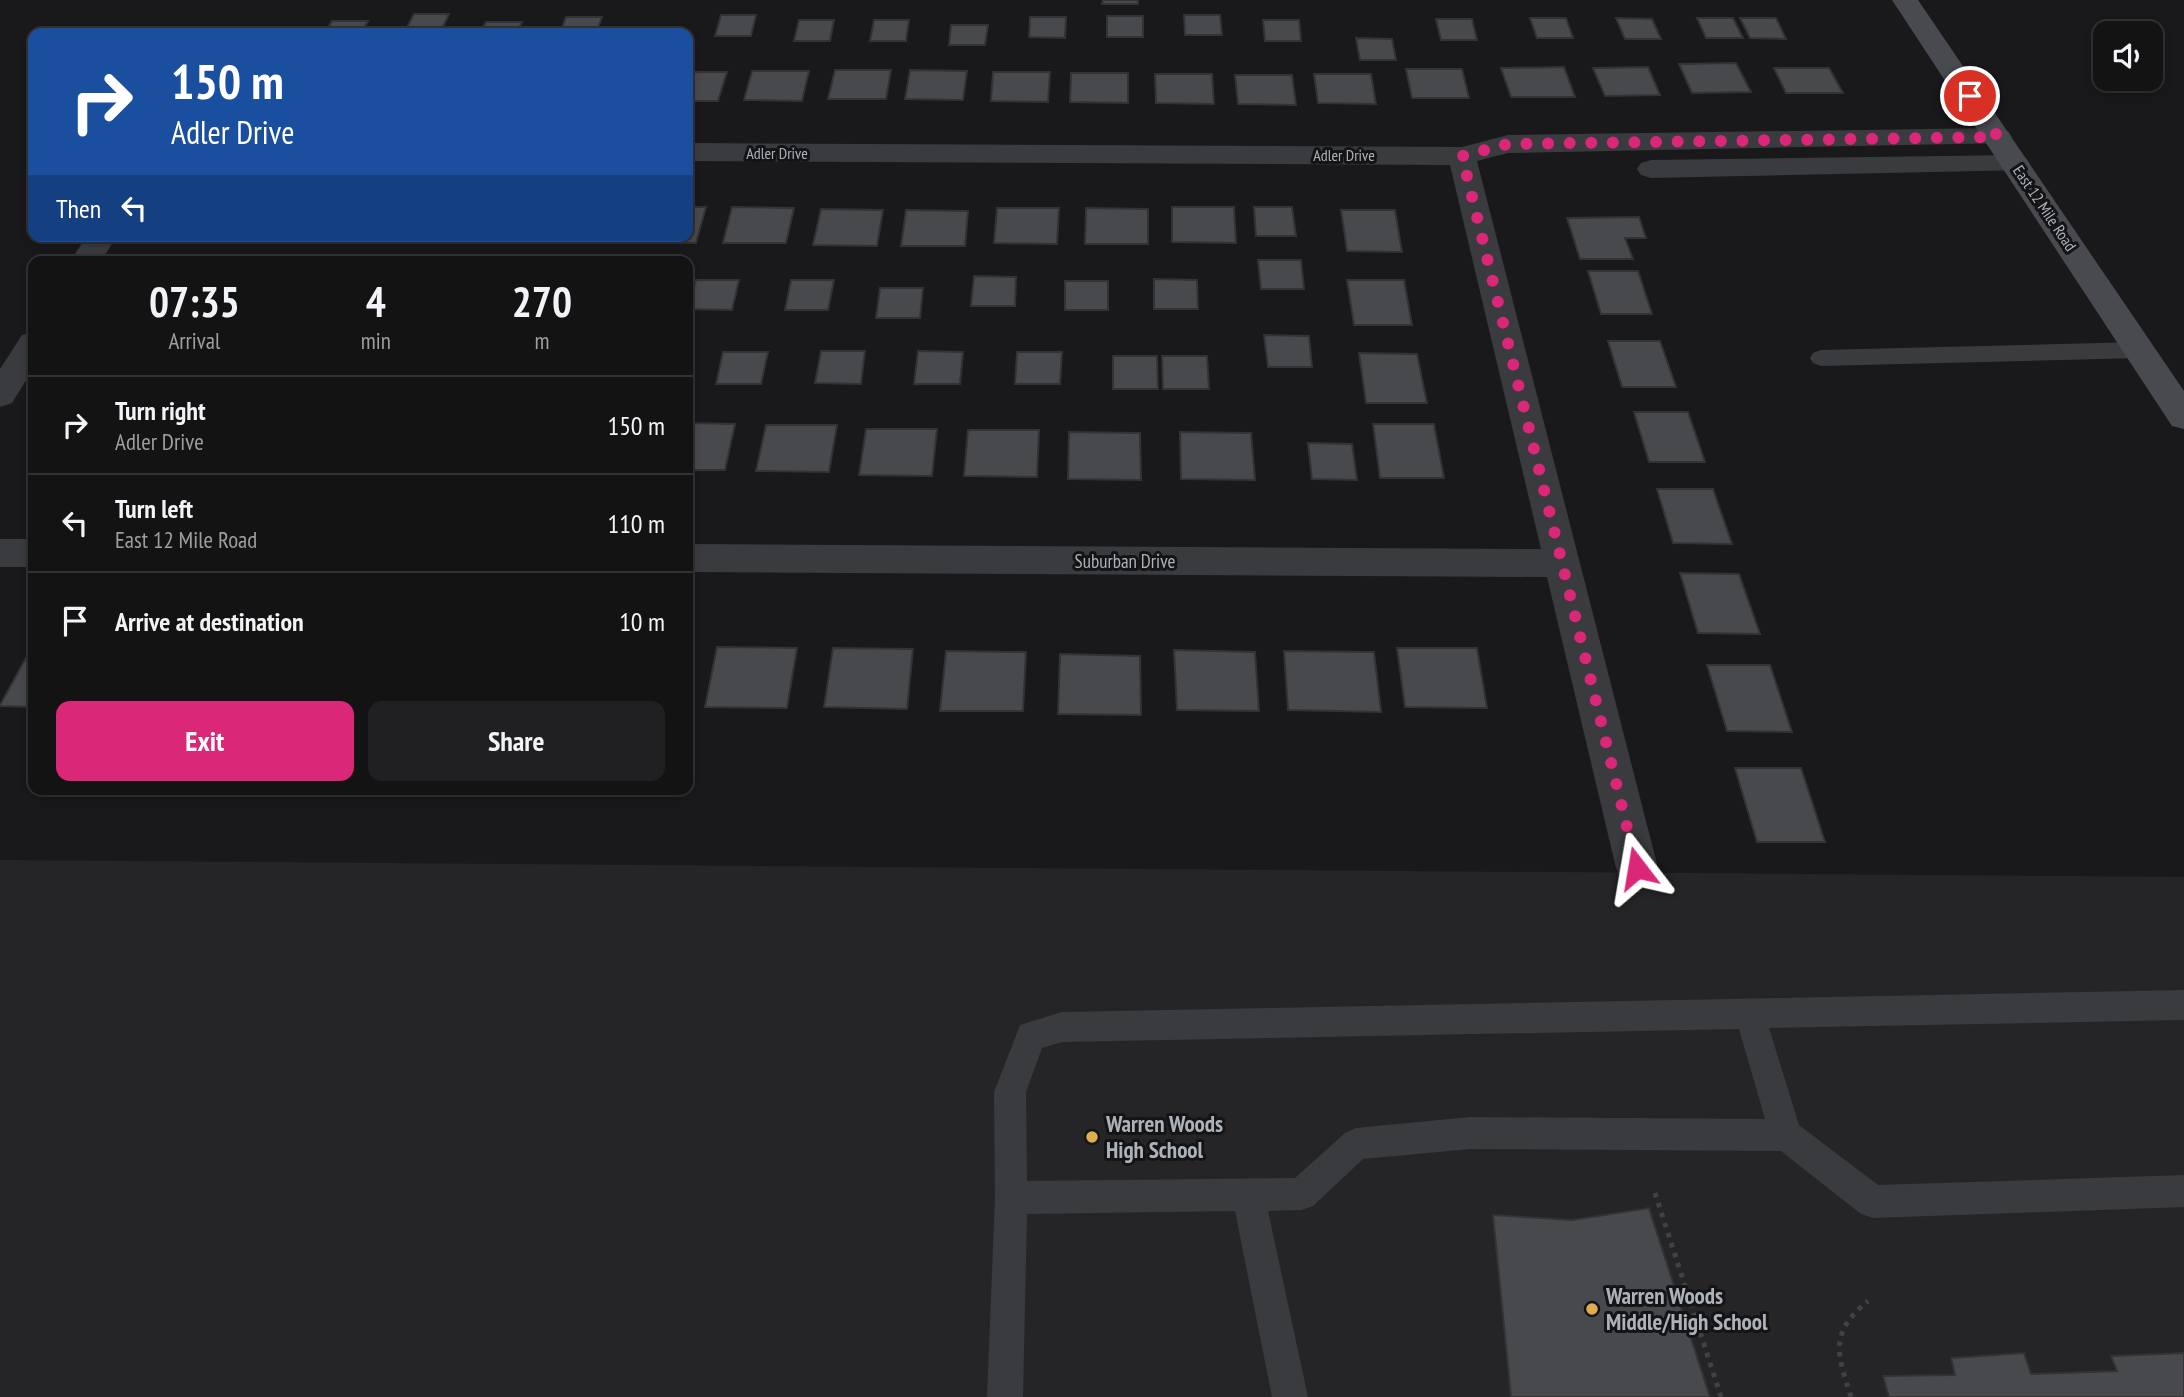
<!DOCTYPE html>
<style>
:root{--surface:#131314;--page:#202022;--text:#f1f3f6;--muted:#9d9ea0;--line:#323234;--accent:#db2777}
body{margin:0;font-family:"PT Sans Narrow",sans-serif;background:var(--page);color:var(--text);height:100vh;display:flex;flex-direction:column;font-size:26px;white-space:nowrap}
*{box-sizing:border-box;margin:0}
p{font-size:23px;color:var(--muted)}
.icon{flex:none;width:38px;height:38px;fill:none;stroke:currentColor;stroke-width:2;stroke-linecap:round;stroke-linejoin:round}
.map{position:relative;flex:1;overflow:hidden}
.sheet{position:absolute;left:28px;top:256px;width:665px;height:539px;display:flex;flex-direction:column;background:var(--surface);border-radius:14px;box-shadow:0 4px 10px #0003,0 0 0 2px var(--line)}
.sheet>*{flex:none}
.top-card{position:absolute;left:28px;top:28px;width:665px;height:214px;border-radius:14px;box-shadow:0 4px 10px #0003,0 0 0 2px var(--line);background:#1a4fa0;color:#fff;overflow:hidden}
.buttons{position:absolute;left:2093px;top:21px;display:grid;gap:14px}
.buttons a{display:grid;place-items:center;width:70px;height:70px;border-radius:14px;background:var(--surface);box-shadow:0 4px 10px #0003,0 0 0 2px var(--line);font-size:35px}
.pin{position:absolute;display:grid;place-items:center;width:60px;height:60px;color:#fff;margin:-30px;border:4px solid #fff;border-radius:50%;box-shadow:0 2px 7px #0007}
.me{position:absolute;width:77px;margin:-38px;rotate:346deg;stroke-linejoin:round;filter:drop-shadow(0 0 5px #0008)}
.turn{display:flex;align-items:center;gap:24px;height:147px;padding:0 28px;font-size:32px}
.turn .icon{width:91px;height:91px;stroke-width:2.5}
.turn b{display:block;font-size:49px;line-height:60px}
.then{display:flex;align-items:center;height:66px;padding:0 28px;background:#0003;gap:14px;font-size:26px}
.eta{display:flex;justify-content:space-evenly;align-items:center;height:119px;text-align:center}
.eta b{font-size:42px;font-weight:700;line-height:49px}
.button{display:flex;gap:14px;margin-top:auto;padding:14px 28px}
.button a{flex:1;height:80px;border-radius:14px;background:var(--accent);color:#fff;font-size:28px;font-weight:700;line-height:80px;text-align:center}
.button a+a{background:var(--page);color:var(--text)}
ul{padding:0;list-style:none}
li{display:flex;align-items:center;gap:21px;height:98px;padding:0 28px;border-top:2px solid var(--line)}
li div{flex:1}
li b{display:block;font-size:26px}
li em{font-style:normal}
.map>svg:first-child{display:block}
</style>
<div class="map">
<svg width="2184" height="1397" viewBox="0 0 2184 1397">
<rect width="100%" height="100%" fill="#19191b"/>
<path fill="#252528" d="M 0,860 L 2184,877 L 2184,1397 L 0,1397 Z"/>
<path fill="#48494d" stroke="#333336" stroke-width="2" d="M 1103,0 L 1138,0 L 1138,4 L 1102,4 Z
M 414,14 L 449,14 L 440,33 L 404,33 Z
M 721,15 L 756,15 L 751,36 L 715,36 Z
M 1184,15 L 1220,15 L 1222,35 L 1185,35 Z
M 1107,16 L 1143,16 L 1143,37 L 1107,37 Z
M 566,17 L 602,17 L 596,33 L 560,33 Z
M 1030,17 L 1066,17 L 1065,38 L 1029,37 Z
M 1530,18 L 1566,18 L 1573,38 L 1537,38 Z
M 1616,18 L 1652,19 L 1661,39 L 1625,39 Z
M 1697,18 L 1733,18 L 1743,38 L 1706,38 Z
M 1740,18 L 1776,18 L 1786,39 L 1750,38 Z
M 1436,19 L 1472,19 L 1477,40 L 1441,40 Z
M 799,20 L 834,20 L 830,41 L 794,41 Z
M 874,20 L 909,20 L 906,41 L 870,41 Z
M 1263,20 L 1299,20 L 1301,41 L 1265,41 Z
M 332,21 L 368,21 L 361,33 L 325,33 Z
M 486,22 L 522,22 L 517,33 L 480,33 Z
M 951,25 L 988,25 L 985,45 L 949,45 Z
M 641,28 L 677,28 L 676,33 L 639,33 Z
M 1356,38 L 1392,39 L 1396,60 L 1360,60 Z
M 1736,63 L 1751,92 L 1692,93 L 1679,64 Z
M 1564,67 L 1575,97 L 1511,97 L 1501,68 Z
M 1648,67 L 1660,95 L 1605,96 L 1593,68 Z
M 1774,68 L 1829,68 L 1843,93 L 1786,93 Z
M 1406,69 L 1462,69 L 1469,98 L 1412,98 Z
M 835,70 L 891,70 L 886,99 L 828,99 Z
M 910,70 L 967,71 L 963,100 L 905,99 Z
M 752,71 L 809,71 L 802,101 L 744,100 Z
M 688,72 L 727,72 L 718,101 L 688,101 Z
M 993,72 L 1050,72 L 1048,102 L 991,101 Z
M 1071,73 L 1128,73 L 1128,103 L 1070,102 Z
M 1155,74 L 1212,74 L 1214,104 L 1156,103 Z
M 1314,74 L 1371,74 L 1376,104 L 1318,103 Z
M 1235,75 L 1292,75 L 1296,105 L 1238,104 Z
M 688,207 L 706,207 L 696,243 L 632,242 L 634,236 L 688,236 Z
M 732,207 L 794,208 L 786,243 L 723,243 Z
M 1172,207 L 1234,207 L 1236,243 L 1172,242 Z
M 1254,207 L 1292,207 L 1296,236 L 1256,236 Z
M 997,208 L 1059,208 L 1057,244 L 994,243 Z
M 1086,208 L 1148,209 L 1148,244 L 1085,244 Z
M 821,209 L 883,210 L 877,246 L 813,245 Z
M 906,210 L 968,211 L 965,246 L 901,246 Z
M 1341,210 L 1395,210 L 1402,252 L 1347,251 Z
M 1639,217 L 1646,238 L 1625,238 L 1633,259 L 1580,259 L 1567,218 Z
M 363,236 L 426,236 L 424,241 L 361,240 Z
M 455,236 L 518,236 L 517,238 Z
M 543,236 L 606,236 L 605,240 L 542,239 Z
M 1258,260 L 1301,260 L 1304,289 L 1261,289 Z
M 1588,271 L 1638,271 L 1652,314 L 1601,314 Z
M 974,276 L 1016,277 L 1015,306 L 971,306 Z
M 1154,279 L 1197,280 L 1198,309 L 1154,309 Z
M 696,280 L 739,280 L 732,310 L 688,309 Z
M 791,280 L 834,280 L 828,310 L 785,310 Z
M 1347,280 L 1404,280 L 1412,325 L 1354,325 Z
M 1065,281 L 1108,281 L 1108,310 L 1065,310 Z
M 880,288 L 923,288 L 920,318 L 876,318 Z
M 1264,335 L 1309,336 L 1312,367 L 1268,367 Z
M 1608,341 L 1660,341 L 1676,387 L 1622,387 Z
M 821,351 L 865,351 L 861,384 L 815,383 Z
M 918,351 L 963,352 L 960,384 L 914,384 Z
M 723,352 L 768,352 L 761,384 L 716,384 Z
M 1017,352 L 1062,352 L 1060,384 L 1015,384 Z
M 1359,353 L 1417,354 L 1427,403 L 1366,403 Z
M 1113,356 L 1157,356 L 1158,389 L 1113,389 Z
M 1162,356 L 1207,356 L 1209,389 L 1163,389 Z
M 1634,412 L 1688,412 L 1705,462 L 1649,462 Z
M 688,423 L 735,424 L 725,470 L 688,470 Z
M 1373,424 L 1434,424 L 1444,478 L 1380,478 Z
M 766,425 L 837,425 L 829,472 L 756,471 Z
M 866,429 L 937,429 L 932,476 L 859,475 Z
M 968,430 L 1039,430 L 1037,477 L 964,476 Z
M 1069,432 L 1140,433 L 1141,480 L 1068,479 Z
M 1180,432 L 1251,433 L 1255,480 L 1181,479 Z
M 1308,443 L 1352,444 L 1357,480 L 1312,479 Z
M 1657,489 L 1713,489 L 1732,544 L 1673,543 Z
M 1680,573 L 1739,574 L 1760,634 L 1698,633 Z
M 32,647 L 33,707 L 0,706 L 0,705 Z
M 717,647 L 797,648 L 787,708 L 705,707 Z
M 833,648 L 913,649 L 907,709 L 824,707 Z
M 1397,648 L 1477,648 L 1487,708 L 1405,707 Z
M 1174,650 L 1255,652 L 1259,711 L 1177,710 Z
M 946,651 L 1026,652 L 1023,711 L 940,711 Z
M 1284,651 L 1374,652 L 1381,712 L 1288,710 Z
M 1060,654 L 1140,656 L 1141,715 L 1058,714 Z
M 1707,665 L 1770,665 L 1792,732 L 1727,731 Z
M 1735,768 L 1801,768 L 1825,842 L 1757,842 Z
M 1649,1208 L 1710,1397 L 1511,1397 L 1493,1215 L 1572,1220 Z
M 2024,1353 L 2031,1374 L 2117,1371 L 2111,1356 L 2184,1353 L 2184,1397 L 1889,1397 L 1883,1376 L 1955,1375 L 1951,1358 Z"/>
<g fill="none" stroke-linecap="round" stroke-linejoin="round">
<path stroke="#414246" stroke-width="5" stroke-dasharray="4.5 6" stroke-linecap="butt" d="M 1655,1193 L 1721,1397
M 1851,1397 C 1837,1353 1829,1333 1868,1301"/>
<path fill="#3a3b3f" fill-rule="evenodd" d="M 2139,342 L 2147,345 L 2150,350 L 2147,355 L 2139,358 L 1821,366 L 1813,363 L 1810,358 L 1813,353 L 1821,350 Z
M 2184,990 L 2184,1020 L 1769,1028 L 1799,1125 L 1878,1185 L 2184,1175 L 2184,1207 L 1873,1218 L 1861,1214 L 1781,1151 L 1470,1149 L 1363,1159 L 1313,1206 L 1301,1210 L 1268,1211 L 1308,1397 L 1272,1397 L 1235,1211 L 1027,1214 L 1023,1397 L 987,1397 L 995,1198 L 994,1092 L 1020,1025 L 1062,1012 ZM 1739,1029 L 1765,1119 L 1470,1117 L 1356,1128 L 1345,1133 L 1295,1178 L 1027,1181 L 1026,1092 L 1042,1048 L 1062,1042 Z"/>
<path fill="#3a3b3f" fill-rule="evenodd" d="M 1998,128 L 2008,131 L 2012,137 L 2008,143 L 1508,153 L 1477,161 L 1658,868 L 1652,882 L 1637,887 L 1622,882 L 1616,868 L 1547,577 L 688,572 L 688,544 L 1541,549 L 1450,165 L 688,161 L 688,143 L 1462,147 L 1508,135 Z
M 2016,155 L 2026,158 L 2030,164 L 2026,170 L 1651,178 L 1641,175 L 1637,169 L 1641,163 L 1651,160 Z
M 87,236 L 117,236 L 101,261 L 70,261 Z
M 33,332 L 33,369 L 12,403 L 0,407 L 0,369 L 22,335 Z
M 0,539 L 33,539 L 33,567 L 0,567 Z"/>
<path fill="#494a4f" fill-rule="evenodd" d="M 1892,0 L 1918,0 L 2184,391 L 2184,429 L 2172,426 Z"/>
</g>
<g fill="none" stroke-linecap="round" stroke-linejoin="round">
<path stroke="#db2777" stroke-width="12" stroke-dasharray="0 21.6" d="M 1637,868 L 1462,156 L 1508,144 L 1998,137 L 1970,96"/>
</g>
<g fill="#dcae50" stroke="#141416" stroke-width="2.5">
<circle cx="1092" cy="1137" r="7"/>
<circle cx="1592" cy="1309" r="7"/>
</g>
<g text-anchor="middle" stroke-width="6" stroke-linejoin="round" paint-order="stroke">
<g font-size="16" fill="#adb1b9" stroke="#141416">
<text x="777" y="159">Adler Drive</text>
<text x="1344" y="161">Adler Drive</text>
<text transform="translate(2045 208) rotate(56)" y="6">East 12 Mile Road</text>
</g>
<g font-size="19" fill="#adb1b9" stroke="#141416">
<text x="1125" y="568">Suburban Drive</text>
</g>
<g font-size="23" font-weight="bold" fill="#adb1b9" stroke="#141416" text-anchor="start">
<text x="1106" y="1132">Warren Woods<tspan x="1106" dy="26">High School</tspan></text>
<text x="1606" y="1304">Warren Woods<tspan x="1606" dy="26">Middle/High School</tspan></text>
</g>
</g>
</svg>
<div class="buttons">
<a><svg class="icon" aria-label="sound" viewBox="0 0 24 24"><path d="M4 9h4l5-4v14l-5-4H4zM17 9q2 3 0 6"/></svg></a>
</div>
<div class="pin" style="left:1970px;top:96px;background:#d93025"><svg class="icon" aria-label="arrive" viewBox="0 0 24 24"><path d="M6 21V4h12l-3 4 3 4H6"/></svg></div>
<svg class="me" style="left:1637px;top:868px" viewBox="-20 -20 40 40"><path d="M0-17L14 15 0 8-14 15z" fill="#db2777" stroke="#fff" stroke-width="4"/></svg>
<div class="top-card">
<div class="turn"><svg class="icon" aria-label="right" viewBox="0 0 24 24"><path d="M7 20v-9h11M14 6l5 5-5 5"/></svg><div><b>150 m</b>Adler Drive</div></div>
<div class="then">Then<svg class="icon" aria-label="left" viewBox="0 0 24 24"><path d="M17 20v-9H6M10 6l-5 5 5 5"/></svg></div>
</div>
<section class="sheet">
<div class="eta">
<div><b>07:35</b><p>Arrival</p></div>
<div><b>4</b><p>min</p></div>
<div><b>270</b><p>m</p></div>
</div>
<ul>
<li><svg class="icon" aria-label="right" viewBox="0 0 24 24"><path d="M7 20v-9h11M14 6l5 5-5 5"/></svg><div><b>Turn right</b><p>Adler Drive</p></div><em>150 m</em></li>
<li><svg class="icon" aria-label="left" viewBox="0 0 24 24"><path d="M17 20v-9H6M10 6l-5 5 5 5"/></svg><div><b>Turn left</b><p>East 12 Mile Road</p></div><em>110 m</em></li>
<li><svg class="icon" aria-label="arrive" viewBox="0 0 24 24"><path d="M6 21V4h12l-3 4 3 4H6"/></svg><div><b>Arrive at destination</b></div><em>10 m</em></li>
</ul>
<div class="button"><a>Exit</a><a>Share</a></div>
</section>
</div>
